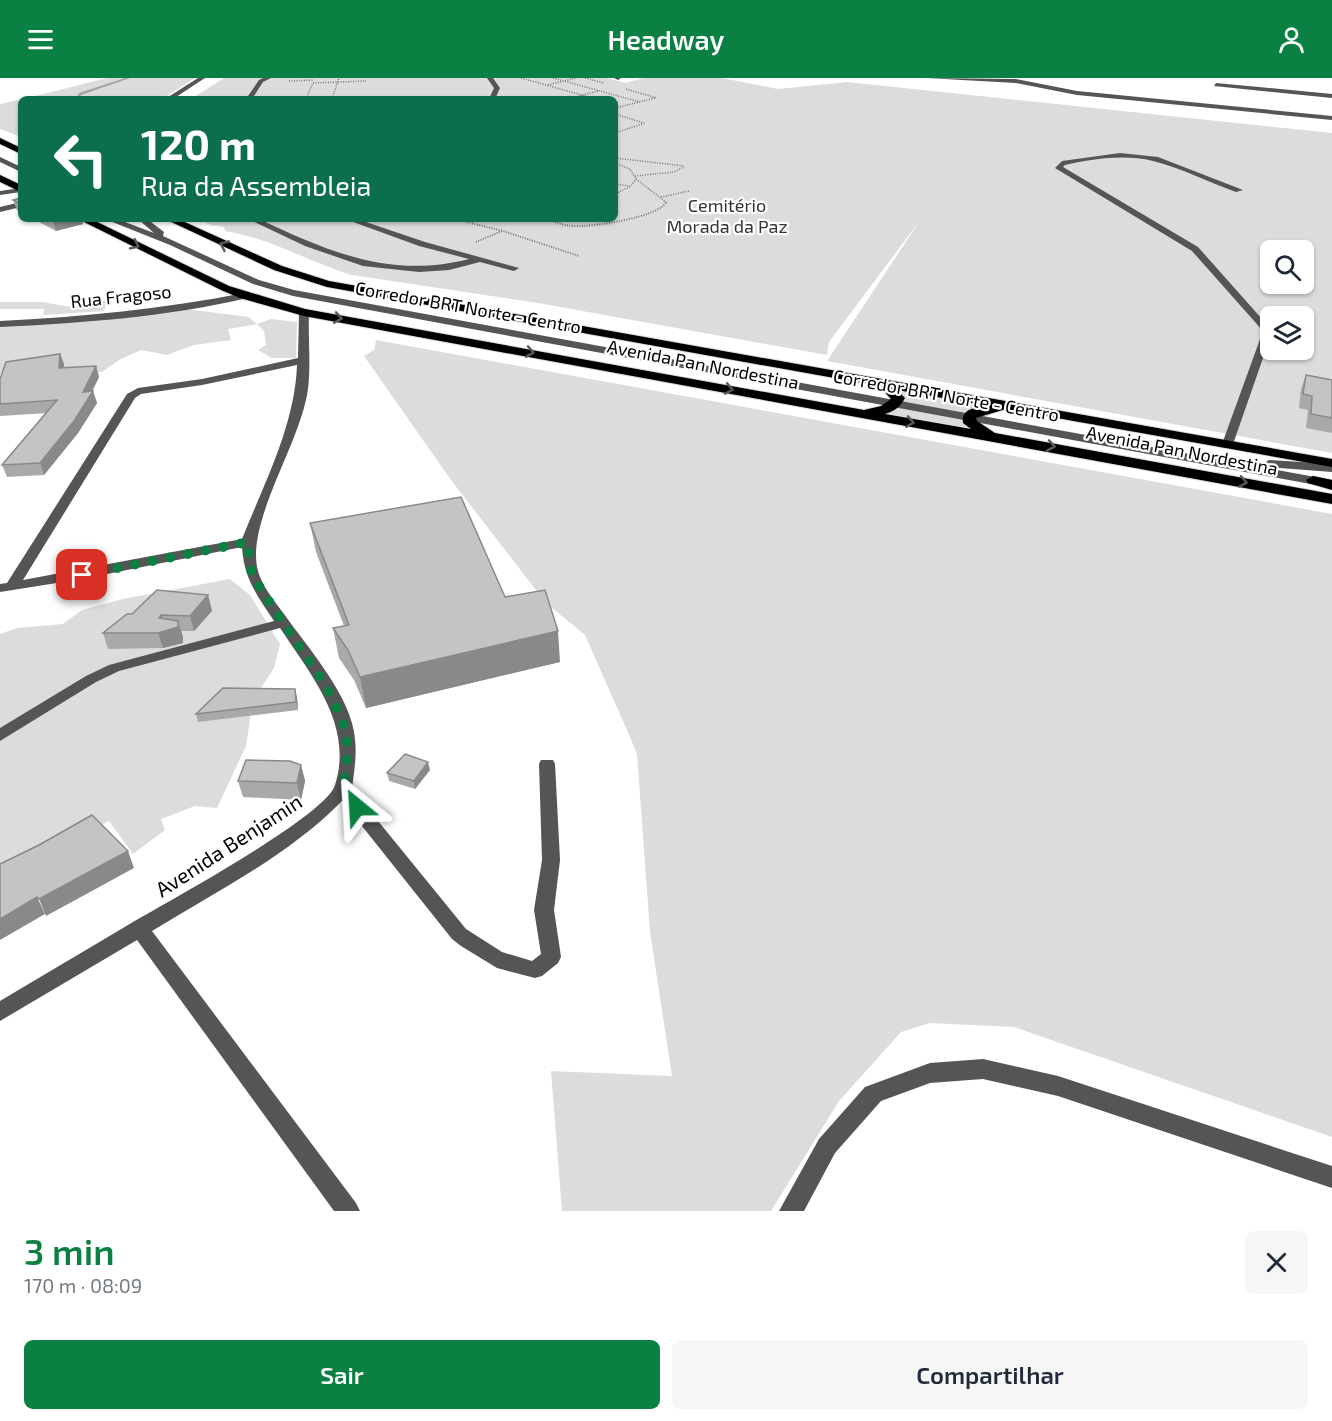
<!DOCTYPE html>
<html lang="pt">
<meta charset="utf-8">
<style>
:root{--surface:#fff;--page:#f6f6f7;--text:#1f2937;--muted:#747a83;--accent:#0b8043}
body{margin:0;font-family:"Exo 2",sans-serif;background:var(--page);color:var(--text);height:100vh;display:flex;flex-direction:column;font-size:22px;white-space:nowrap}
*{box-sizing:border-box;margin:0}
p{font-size:20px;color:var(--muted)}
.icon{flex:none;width:33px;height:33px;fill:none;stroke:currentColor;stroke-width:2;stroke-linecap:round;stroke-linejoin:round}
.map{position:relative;height:1133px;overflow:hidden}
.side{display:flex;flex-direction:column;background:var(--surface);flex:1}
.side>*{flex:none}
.top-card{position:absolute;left:18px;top:18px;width:600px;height:126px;border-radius:9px;box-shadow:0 2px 4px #0004;background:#0b6e4f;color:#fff;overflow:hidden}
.buttons{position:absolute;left:1260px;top:162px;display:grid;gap:12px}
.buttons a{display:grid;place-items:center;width:54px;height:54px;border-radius:9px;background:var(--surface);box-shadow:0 2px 4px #0004;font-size:30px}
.pin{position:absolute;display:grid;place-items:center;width:51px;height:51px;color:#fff;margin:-26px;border-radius:12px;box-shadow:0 3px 9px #0006}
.me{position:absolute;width:66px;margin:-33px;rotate:333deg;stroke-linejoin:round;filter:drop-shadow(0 0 4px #0008)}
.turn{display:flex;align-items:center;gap:21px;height:126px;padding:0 24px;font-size:27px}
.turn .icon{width:78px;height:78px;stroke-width:2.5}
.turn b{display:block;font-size:42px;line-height:51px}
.round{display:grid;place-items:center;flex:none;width:63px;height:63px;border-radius:9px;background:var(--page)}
.headline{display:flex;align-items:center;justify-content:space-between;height:102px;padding:0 24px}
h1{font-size:36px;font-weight:600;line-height:45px;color:var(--accent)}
.action{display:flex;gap:12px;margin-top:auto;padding:12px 24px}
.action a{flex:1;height:69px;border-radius:9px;background:var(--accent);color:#fff;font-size:24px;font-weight:600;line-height:69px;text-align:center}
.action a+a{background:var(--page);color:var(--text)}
header{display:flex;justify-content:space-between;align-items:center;height:78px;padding:0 24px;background:var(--accent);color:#fff;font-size:27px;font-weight:600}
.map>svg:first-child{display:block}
</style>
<header><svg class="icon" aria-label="menu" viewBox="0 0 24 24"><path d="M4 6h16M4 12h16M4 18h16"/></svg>Headway<svg class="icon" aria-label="person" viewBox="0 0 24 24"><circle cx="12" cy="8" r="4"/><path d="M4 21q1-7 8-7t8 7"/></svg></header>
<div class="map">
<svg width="1332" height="1133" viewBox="0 0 1332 1133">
<rect width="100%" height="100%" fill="#fff"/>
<path fill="#dcdcdc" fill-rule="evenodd" d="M 107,0 L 195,0 L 162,21 L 23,21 Z
M 224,0 L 607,0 L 626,5 L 643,0 L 722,0 L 778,11 L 847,4 L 1332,55 L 1332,375 L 827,283 L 921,141 L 829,264 L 827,277 L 538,225 L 352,197 C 309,184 270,160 225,153 L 224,149 L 211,147 L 198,141 L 615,141 L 615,21 L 191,21 ZM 1270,172 L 1304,172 L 1304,206 L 1270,206 ZM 1270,238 L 1304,238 L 1304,272 L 1270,272 Z
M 21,21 L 21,58 L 19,58 L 0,51 L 0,26 Z
M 107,222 L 104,233 L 43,237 L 44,231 L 0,231 L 0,224 L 42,224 L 71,229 Z
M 186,231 L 249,239 L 257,246 L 271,241 L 297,244 L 296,280 L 272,280 L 258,272 L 266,267 L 264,253 L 257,246 L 228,251 L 231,262 L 194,267 L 167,277 L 141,272 L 119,282 L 102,294 L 63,294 L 63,287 L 0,296 L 0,246 Z
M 376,262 L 1332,436 L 1332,1059 L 1014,949 L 930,945 L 901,954 L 839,1023 L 771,1133 L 562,1133 L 551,993 L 672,998 L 650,854 L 637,676 L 630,659 L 585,557 L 546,525 L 451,402 L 364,278 L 374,272 Z
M 883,305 L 1023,329 L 995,330 L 971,345 L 994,358 L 852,334 L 875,333 L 897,325 Z
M 230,501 L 250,517 L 280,566 L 274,590 L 253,622 L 246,668 L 217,730 L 195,728 L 161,741 L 165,752 L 133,776 L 109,743 L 40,778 L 0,787 L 0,556 L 17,550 L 63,546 L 82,532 L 123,521 Z"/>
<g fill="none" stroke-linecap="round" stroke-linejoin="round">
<path fill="#a3a3a3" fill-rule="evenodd" d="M 125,0 L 130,0 L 81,17 L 80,21 L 76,21 L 79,15 Z
M 18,54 L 21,54 L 21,56 L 18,56 Z"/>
<g stroke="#dbdbdb" stroke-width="2">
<path id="highway" d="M 0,60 L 21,70 L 21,76 L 0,66 Z
M 0,97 L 21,107 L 21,114 L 0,104 Z
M 78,141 L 91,141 L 229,208 L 305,231 L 864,332 L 881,328 L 891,321 L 879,308 L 327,209 L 274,192 L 165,141 L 178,141 L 282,188 L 329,203 L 1332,381 L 1332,389 L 1006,331 L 976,340 L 977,343 L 995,355 L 1332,416 L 1332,426 L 304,238 L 240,220 L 221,212 ZM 897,312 L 988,328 C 977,329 961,330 963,345 L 971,351 L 885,336 C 895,333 900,329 905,320 Z
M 1313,398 L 1332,402 L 1332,412 L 1308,405 L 1306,402 Z"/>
</g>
<path stroke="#777" stroke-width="1.5" stroke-dasharray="1 1.5" stroke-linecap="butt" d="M 521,0 L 596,21
M 553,0 L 640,24
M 585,0 L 604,5
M 289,3 L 314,2
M 313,5 L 366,3
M 548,7 L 576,0
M 626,11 L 657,20
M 306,21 L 313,5
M 332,21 L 339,0
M 568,21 L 598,13
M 615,30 L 655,20
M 615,36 L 644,45
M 615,55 L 645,45
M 615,80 L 684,88
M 615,85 L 630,91 L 636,101 L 631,108 L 615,116
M 635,98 L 674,94 L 684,89
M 636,101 L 667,125
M 615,106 L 629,108
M 661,119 L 689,113"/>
<path stroke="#777" stroke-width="2" stroke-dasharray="1 1.5" stroke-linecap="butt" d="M 455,141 L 503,153 L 579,178
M 548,141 C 557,145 565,148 575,148 C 593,149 660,139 666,124
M 476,164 L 502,153"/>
<path fill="#555" fill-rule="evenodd" d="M 198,0 L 205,0 L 173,21 L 165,21 Z
M 263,0 L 271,0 L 263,4 L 252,21 L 246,21 L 259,2 Z
M 487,0 L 493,0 L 500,10 L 495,21 L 489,21 L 494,10 Z
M 614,0 L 621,0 L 618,2 Z
M 926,0 L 1016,1 L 1077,13 L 1332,38 L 1332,42 L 1077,17 L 1016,5 Z
M 1216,5 L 1332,16 L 1332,20 L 1214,8 Z
M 1120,75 L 1158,79 L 1243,112 L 1236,114 C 1208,104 1182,90 1153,83 C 1124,76 1093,81 1065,87 L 1063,89 L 1198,169 L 1270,250 L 1270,260 L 1232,369 L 1228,370 L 1222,366 L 1263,253 L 1192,173 L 1055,90 L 1062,83 Z
M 0,79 L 21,89 L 21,94 L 0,84 Z
M 21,110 L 21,114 L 0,117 L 0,113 Z
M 21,124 L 21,129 L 0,134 L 0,129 Z
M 105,141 L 117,141 L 154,155 L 138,141 L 147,141 L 164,154 L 163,158 L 259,202 L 294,212 L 1332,402 L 1332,410 L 293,218 L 253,206 L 170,167 Z
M 248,141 L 259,141 C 329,174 391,201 469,181 L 419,168 L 345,141 L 357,141 L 425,164 L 519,190 L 514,193 L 480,184 L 449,192 L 419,194 L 363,188 L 305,168 Z
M 244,215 L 247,216 L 247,220 C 167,239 82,245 0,249 L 0,243 C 82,239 163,231 244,215 Z
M 304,231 L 309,234 C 308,259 311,286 308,311 C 301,364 248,440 257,489 C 260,506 274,522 284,536 C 308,570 352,619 355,661 C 357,678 354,694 352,711 L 466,851 L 502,874 L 532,883 L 541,876 L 534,832 L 542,782 L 539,686 L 541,682 L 553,682 L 555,686 L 560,782 L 554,832 L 561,879 L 558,885 L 542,898 L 535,900 L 497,890 L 461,868 L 452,861 L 342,723 C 288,778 217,813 152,853 L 356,1125 L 360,1133 L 334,1133 L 137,862 L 0,943 L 0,923 C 44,897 89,870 133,844 C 167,824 326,738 335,707 C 354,647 311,597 280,550 L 119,593 L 96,604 L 0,663 L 0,650 L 86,598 L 109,587 L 274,543 C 257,517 244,501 242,469 L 82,501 L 0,514 L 0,506 L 7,505 L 127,316 L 138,310 L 202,301 L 298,280 L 299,234 ZM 297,287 C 295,347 264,406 242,461 L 23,502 L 135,320 L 141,316 L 202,307 Z
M 1269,382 L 1332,386 L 1332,394 L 1265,389 L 1263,386 Z
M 983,981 L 1058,998 L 1332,1088 L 1332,1110 L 1058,1018 L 983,1001 L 930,1005 L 881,1023 L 835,1075 L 804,1133 L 779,1133 L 819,1061 L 865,1009 L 930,985 Z"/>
<use href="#highway" fill="#000" fill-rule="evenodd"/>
</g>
<path fill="#a9a9a9" d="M 21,120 L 21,135 L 17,132 L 13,122 Z
M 33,141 L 81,141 L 83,146 L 56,153 Z
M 60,276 L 64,286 L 63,290 L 96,288 L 99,299 L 92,313 L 93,313 L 97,325 L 78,355 L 44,397 L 7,399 L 2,387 L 47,335 L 0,338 L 0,301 Z
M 1306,297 L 1332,302 L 1332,355 L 1306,350 L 1308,332 L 1299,330 L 1301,311 Z
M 310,445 L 505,519 L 560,584 L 366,630 L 354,602 L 339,580 L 333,550 L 344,548 L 316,474 Z
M 208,517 L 212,533 L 194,553 L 181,553 L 183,559 L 183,565 L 163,570 L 108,571 L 103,555 L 132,536 Z
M 297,619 L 298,632 L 198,644 L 196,636 Z
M 301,687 L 305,703 L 301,722 L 243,719 L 238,703 Z
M 430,692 L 415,711 L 389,703 L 387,695 Z"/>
<path fill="#898989" d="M 59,141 L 81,141 L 83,146 L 56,153 L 53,143 Z
M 60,276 L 64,286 L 63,302 L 59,290 Z
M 96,288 L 99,299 L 88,322 L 93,313 L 97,325 L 78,355 L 44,397 L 40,385 L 83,314 Z
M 208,517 L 212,533 L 194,553 L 190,538 Z
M 161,537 L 166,553 L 178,543 L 183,559 L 183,565 L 163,570 L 158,555 L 159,540 Z
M 558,553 L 560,584 L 366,630 L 360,599 Z
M 295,611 L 297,619 L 298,632 L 296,624 Z
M 428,684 L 430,692 L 415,711 L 414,703 Z
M 301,687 L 305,703 L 301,722 L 297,705 Z
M 128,773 L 134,790 L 46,838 L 39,821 Z
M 37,819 L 45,836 L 0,862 L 0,841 Z"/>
<path fill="#c4c4c4" stroke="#898989" stroke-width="1.5" d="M 21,120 L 21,126 L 13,122 Z
M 60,276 L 59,290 L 96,288 L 83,314 L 93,313 L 74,343 L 40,385 L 2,387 L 57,322 L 0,326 L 0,301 L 6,284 Z
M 1306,297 L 1332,302 L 1332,340 L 1311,336 L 1312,318 L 1303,316 Z
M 461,419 L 505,519 L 545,512 L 558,553 L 360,599 L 348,572 L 333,550 L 349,547 L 310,445 Z
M 157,512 L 208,517 L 190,538 L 161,537 L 159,540 L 178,543 L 178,549 L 158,555 L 103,555 L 127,536 L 132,536 Z
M 223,610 L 295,611 L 296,624 L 196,636 Z
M 405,676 L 428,684 L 414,703 L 387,695 Z
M 246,682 L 290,683 L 301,687 L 297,705 L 238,703 Z
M 92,737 L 128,773 L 39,821 L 37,819 L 0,841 L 0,786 L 39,767 Z"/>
<defs><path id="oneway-chevron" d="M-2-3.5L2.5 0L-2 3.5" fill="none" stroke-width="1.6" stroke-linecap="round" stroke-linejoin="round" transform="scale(1.5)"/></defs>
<g stroke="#595959">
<use href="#oneway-chevron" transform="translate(135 167) rotate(26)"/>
<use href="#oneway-chevron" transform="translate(224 167) rotate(-155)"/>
<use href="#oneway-chevron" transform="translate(338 240) rotate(10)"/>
<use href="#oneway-chevron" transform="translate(530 274) rotate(10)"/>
<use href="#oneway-chevron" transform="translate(729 311) rotate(11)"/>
<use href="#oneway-chevron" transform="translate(910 344) rotate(9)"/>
<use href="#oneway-chevron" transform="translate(1051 368) rotate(10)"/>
<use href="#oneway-chevron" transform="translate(1243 404) rotate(11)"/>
</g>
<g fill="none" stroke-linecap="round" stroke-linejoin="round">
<path stroke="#0b8043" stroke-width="10" stroke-dasharray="0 18" d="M 82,497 L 248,464 L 250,490 L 260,510 L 326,608 L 340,636 L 347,659 L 347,687 L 343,712 L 357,729"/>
</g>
<g text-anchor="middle" stroke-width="4.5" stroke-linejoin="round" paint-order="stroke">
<g font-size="18" fill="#333" stroke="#fff">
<text x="727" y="134">Cemitério<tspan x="727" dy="21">Morada da Paz</tspan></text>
</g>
<g font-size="18" fill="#000" stroke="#fff">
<text transform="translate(121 219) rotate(-6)" y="6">Rua Fragoso</text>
<text transform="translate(468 230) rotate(10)" y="6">Corredor BRT Norte - Centro</text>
<text transform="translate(703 287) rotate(11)" y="6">Avenida Pan Nordestina</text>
<text transform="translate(946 318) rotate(10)" y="6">Corredor BRT Norte - Centro</text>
<text transform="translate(1182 373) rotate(11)" y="6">Avenida Pan Nordestina</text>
</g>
<g font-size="21" fill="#000" stroke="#fff">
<text transform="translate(229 768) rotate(-33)" y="7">Avenida Benjamin</text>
</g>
</g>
</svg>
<div class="buttons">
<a><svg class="icon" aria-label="search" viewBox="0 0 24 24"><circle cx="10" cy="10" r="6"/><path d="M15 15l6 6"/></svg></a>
<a><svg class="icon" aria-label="layers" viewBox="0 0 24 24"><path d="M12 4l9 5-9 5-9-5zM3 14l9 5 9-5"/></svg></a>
</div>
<div class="pin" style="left:82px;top:497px;background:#d93025"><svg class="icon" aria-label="arrive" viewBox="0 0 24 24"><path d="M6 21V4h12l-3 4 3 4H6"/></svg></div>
<svg class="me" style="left:357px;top:729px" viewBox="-20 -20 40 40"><path d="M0-17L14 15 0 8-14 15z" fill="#0b8043" stroke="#fff" stroke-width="4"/></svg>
<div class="top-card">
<div class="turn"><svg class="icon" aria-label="left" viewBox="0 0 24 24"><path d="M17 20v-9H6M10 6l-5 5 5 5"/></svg><div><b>120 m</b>Rua da Assembleia</div></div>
</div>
</div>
<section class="side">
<div class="headline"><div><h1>3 min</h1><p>170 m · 08:09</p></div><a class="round"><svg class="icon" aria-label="close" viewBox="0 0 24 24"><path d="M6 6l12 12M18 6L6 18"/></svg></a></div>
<div class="action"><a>Sair</a><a>Compartilhar</a></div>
</section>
